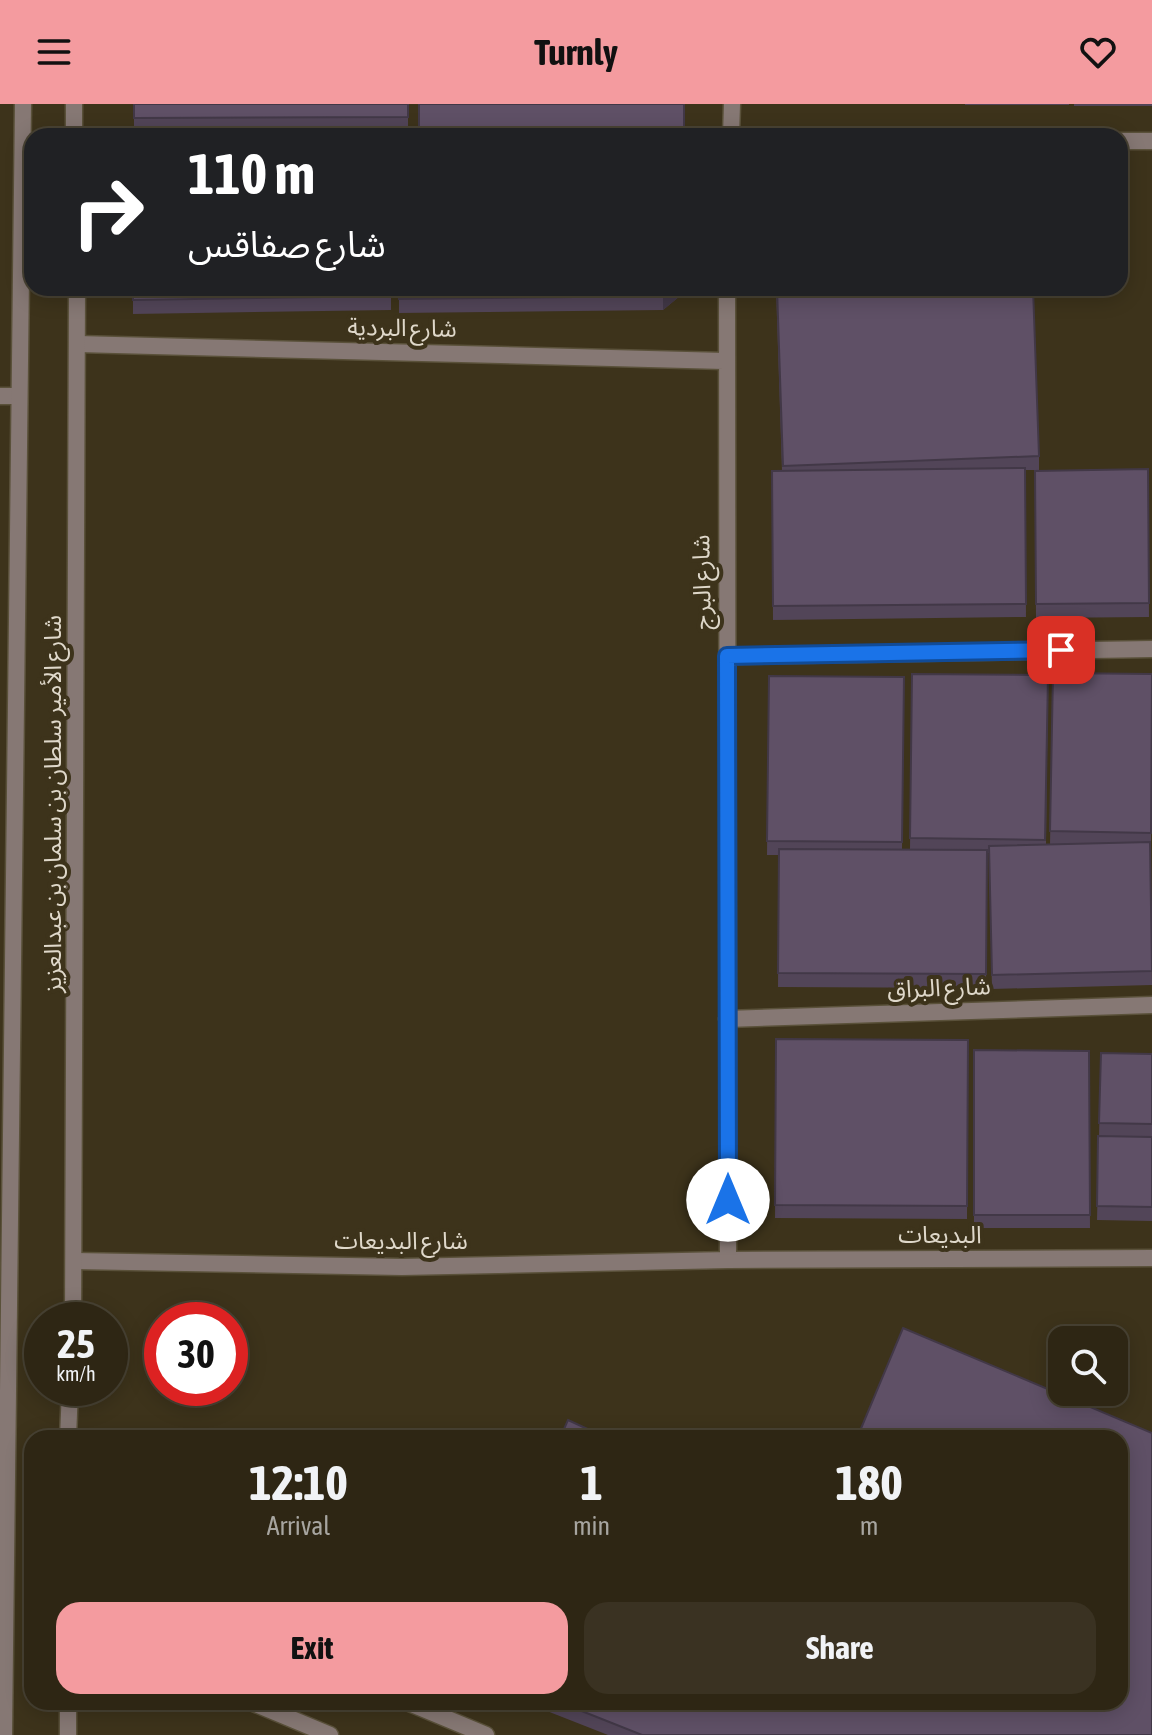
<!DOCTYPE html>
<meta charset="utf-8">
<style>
:root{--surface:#2e2614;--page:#3a3222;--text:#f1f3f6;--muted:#a7a5a0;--line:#494334;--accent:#f49b9f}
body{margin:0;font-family:"Asap Condensed","Noto Sans Arabic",sans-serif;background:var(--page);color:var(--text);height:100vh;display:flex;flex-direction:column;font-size:30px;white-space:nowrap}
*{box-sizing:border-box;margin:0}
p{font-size:26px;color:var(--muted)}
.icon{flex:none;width:44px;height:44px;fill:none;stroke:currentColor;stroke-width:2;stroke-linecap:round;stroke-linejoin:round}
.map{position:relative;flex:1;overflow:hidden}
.sheet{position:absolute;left:24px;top:1326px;width:1104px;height:280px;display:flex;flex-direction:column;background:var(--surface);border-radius:24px;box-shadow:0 4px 20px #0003,0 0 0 2px var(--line)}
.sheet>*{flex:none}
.hud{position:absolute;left:24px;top:24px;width:1104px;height:168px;border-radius:24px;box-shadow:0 4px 20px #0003,0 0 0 2px var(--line);background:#202124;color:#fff;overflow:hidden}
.buttons{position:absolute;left:1048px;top:1222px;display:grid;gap:16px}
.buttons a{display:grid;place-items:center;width:80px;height:80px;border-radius:16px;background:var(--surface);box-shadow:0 4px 20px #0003,0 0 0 2px var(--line);font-size:40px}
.speed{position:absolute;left:24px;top:1198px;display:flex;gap:16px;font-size:40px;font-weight:700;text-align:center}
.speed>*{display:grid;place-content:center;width:104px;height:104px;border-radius:50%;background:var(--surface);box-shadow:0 4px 20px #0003,0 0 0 2px var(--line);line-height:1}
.speed small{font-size:20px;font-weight:400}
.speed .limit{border:12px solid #d22;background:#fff;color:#111}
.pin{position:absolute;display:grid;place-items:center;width:68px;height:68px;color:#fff;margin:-34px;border-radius:16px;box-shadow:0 4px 12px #0006}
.me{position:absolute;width:88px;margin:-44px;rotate:0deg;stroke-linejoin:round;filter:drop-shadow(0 0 6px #0008)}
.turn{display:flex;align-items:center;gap:28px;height:168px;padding:0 32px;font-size:36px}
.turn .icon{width:104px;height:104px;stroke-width:2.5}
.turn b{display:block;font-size:56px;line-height:68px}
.eta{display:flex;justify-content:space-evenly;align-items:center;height:136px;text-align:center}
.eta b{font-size:48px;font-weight:700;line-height:56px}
.primary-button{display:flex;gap:16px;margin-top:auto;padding:16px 32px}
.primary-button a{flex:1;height:92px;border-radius:24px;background:var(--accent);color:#111;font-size:32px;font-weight:700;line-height:92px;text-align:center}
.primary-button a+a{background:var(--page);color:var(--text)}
header{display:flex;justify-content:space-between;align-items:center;height:104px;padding:0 32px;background:var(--accent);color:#111;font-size:36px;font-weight:700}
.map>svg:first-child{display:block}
</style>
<header><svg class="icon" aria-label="menu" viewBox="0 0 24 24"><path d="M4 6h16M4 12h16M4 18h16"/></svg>Turnly<svg class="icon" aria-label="heart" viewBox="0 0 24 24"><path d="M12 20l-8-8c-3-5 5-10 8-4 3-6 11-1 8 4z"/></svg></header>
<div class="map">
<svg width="1152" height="1631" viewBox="0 0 1152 1631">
<rect width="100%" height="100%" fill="#3d331b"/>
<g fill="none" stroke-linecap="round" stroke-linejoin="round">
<g stroke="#5a513a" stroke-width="19">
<path id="service" d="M 251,1598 L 330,1631
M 407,1598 L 486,1631"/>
</g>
<g stroke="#5a513a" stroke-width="19">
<path id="minor" d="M 731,32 L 732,0
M 1120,37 L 1152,37
M 727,184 L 728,1156
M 78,240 L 724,257
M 0,292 L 18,292
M 727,552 L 1152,545
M 727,915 L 1152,901
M 75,1157 L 402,1163 L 728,1156 L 1152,1154"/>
</g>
<g stroke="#5a513a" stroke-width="19">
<path id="tertiary" d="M 74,32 L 74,0
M 73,1216 L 77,184
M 68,1334 L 70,1284
M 4,1631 L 23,0
M 68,1631 L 68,1598"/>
</g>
<use href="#service" stroke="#867874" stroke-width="16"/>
<use href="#minor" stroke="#867874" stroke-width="16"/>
<use href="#tertiary" stroke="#867874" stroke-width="16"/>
</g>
<path fill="#524558" d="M 134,0 L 408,0 L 408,27 L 134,28 Z
M 965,0 L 1069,0 L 1069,1 L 965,1 Z
M 1074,0 L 1152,0 L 1152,2 L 1074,2 Z
M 133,184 L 391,184 L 391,206 L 133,210 Z
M 399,184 L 686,184 L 686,187 L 663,206 L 399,209 Z
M 776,184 L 1039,352 L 1039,366 L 1025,366 L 1026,513 L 773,516 L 772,367 L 782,367 Z
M 1148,365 L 1149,513 L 1036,514 L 1035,367 Z
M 1053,569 L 1152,570 L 1151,742 L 1150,742 L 1152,881 L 992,885 L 989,749 L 987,749 L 986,884 L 778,883 L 779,751 L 767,751 L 769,572 L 904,573 L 902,745 L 910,745 L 912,570 L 1048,571 L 1046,741 L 1050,741 Z
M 776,935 L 968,936 L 967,1115 L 775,1114 Z
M 974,946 L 1089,947 L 1090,1124 L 974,1124 Z
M 1101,949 L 1152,950 L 1152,1117 L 1097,1116 Z
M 524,1598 L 1120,1598 L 1152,1631 L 608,1631 Z"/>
<path fill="#423847" d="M 673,184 L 686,184 L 686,187 L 663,206 L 663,192 Z"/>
<path fill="#5f5066" stroke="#423847" stroke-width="2" d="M 134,0 L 408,0 L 408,13 L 134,14 Z
M 419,0 L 684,0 L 684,32 L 419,32 Z
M 389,28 L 389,32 L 131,32 L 131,31 Z
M 133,184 L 391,184 L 391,192 L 133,196 Z
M 399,184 L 673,184 L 663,192 L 399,195 Z
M 777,184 L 1033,184 L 1039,352 L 783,362 Z
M 1025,364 L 1026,500 L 773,502 L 772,367 Z
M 1148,365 L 1149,499 L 1036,500 L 1035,367 Z
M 1053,569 L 1152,570 L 1151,729 L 1050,727 Z
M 912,570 L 1048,571 L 1045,736 L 910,734 Z
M 769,572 L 904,573 L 902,738 L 767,737 Z
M 1150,738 L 1152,867 L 992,871 L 989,742 Z
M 779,745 L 987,746 L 986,870 L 778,869 Z
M 776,935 L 968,936 L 967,1102 L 775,1101 Z
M 974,946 L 1089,947 L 1090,1111 L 974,1111 Z
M 1101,949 L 1152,950 L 1152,1020 L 1099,1019 Z
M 1098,1032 L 1152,1033 L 1152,1103 L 1097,1102 Z
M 903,1224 L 1152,1329 L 1152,1631 L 642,1631 L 559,1598 L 1120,1598 L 1120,1334 L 857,1334 Z
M 568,1316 L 607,1334 L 560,1334 Z"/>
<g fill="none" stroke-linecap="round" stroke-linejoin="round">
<g stroke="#114b97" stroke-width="20">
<path id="route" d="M 728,1096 L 727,552 L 1061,546"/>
</g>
<use href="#route" stroke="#1a73e8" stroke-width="14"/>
</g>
<g text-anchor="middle" stroke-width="8" stroke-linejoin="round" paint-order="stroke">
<g font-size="24" fill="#dfd8ca" stroke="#3d331b">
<text transform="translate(402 224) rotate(1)" y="8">شارع البردية</text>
<text transform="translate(702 478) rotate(-91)" y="8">شارع البرج</text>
<text transform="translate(53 700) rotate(-90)" y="8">شارع الأمير سلطان بن سلمان بن عبدالعزيز</text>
<text transform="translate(939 884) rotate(-2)" y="8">شارع البراق</text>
<text x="940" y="1139">البديعات</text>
<text x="401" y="1145">شارع البديعات</text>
</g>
</g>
</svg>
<div class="buttons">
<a><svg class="icon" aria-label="search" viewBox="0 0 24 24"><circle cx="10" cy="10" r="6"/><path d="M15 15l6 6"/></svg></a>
</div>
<div class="speed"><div>25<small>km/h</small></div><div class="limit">30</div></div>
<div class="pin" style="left:1061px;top:546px;background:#d93025"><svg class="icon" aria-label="arrive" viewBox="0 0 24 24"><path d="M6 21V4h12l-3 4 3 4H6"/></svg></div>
<svg class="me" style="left:728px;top:1096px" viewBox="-20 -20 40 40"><circle r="19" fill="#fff"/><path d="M0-13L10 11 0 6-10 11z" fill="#1a73e8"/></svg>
<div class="hud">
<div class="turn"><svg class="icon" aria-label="right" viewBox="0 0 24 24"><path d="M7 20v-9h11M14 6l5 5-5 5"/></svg><div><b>110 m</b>شارع صفاقس</div></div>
</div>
<section class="sheet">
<div class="eta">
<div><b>12:10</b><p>Arrival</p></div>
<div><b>1</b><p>min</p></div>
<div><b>180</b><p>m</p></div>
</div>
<div class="primary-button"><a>Exit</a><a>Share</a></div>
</section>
</div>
